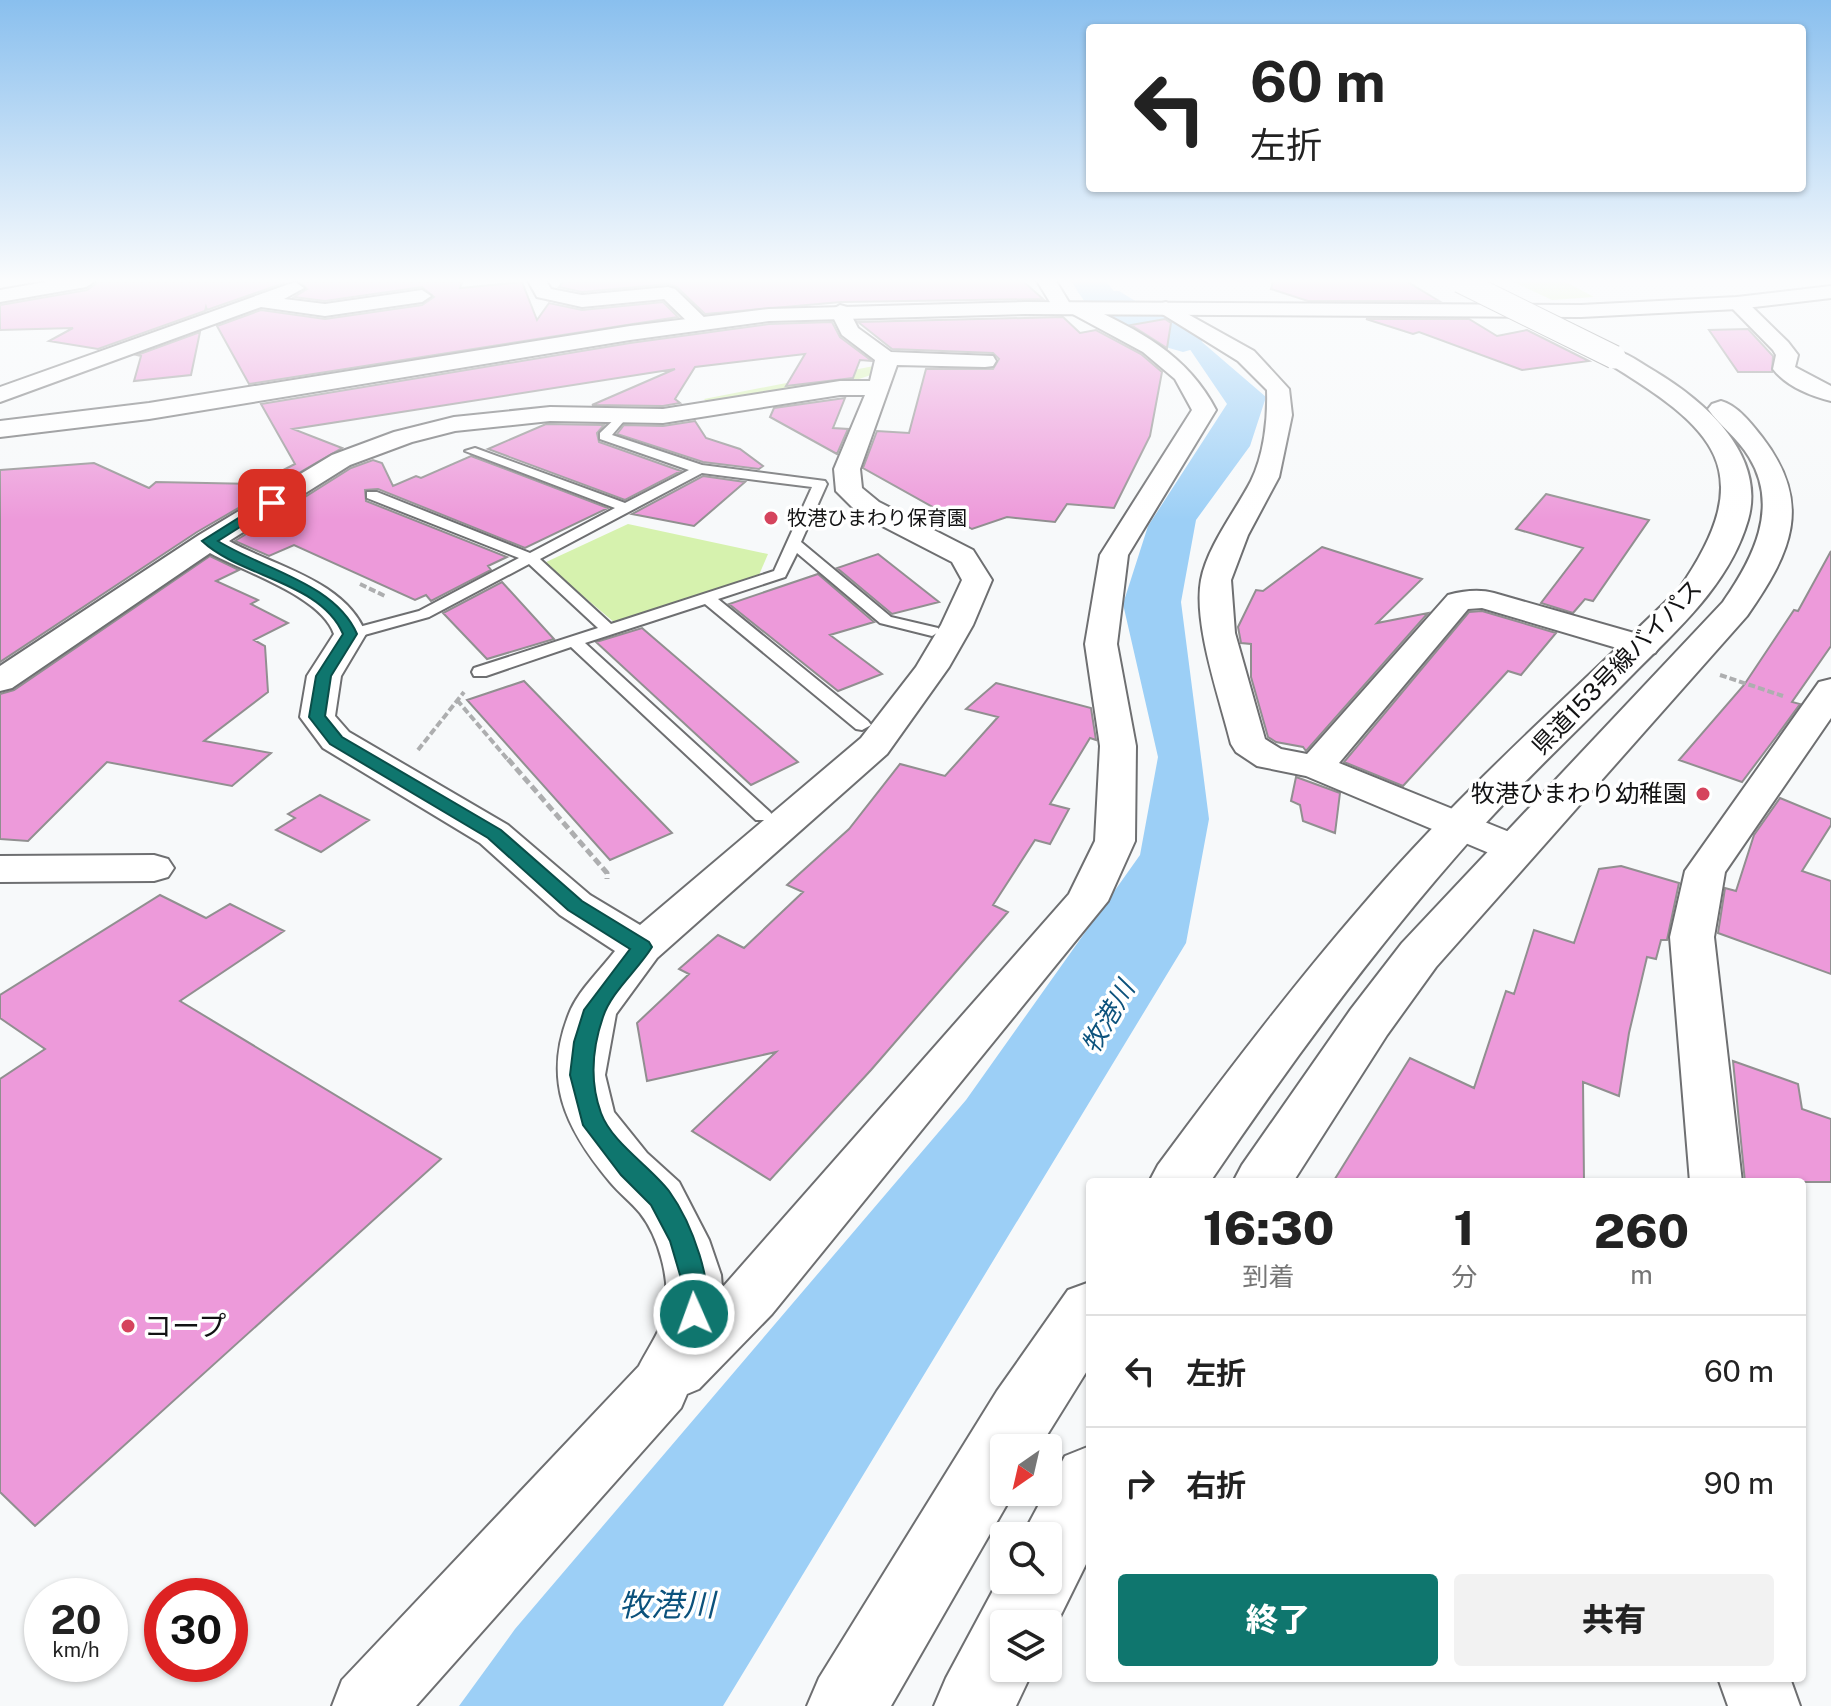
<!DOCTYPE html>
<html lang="ja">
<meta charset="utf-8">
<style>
:root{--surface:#fff;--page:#f2f2f2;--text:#222;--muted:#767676;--line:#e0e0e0;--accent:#0f766e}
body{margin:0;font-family:"Public Sans","Noto Sans JP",sans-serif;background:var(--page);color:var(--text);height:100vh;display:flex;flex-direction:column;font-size:30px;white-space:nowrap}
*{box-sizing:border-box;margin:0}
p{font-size:26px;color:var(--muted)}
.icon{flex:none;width:44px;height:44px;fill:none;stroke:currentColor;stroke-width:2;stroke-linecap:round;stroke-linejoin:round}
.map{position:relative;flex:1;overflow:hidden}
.drawer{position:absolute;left:1086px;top:1178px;width:720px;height:504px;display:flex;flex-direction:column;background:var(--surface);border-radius:8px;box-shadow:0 2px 6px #0004}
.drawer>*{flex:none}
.top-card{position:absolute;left:1086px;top:24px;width:720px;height:168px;border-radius:8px;box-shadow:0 2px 6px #0004;background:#fff;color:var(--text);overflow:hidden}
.needle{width:52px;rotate:214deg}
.fabs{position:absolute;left:990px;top:1434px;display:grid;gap:16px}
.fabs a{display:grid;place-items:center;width:72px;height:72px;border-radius:8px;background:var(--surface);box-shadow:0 2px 6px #0004;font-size:40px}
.speed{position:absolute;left:24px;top:1578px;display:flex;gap:16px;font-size:40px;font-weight:700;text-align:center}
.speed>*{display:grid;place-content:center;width:104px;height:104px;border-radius:50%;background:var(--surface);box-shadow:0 2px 6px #0004;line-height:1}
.speed small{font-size:20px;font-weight:400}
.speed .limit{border:12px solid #d22;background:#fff;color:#111}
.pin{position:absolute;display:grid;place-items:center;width:68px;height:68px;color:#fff;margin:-34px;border-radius:16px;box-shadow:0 4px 12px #0006}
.me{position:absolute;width:88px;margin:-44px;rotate:358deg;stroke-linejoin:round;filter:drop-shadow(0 0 6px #0008)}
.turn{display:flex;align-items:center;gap:28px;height:168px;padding:0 32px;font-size:36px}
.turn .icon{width:104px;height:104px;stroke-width:2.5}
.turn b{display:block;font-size:56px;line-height:68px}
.eta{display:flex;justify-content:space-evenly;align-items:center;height:136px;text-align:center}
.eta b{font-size:48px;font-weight:800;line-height:56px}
.action{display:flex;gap:16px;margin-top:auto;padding:16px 32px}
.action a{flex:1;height:92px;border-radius:8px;background:var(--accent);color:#fff;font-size:32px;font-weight:800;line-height:92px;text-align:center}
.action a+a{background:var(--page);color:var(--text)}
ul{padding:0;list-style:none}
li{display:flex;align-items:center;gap:24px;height:112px;padding:0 32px;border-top:2px solid var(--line)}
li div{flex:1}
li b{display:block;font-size:30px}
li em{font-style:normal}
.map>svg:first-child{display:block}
</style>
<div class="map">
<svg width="1831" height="1706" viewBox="0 0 1831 1706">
<rect width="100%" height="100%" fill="#f7f9fa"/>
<path fill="#d6f2ae" d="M 1511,281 L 1564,281 L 1594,297 L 1552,300 Z
M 874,366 L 871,375 L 850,382 L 807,386 L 709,404 L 704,399 Z
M 628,524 L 768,554 L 759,575 L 615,623 L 544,563 Z"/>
<path fill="#9ccff6" d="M 1119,291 L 1202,342 L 1266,397 L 1250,446 L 1196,520 L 1181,602 L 1209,819 L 1186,943 L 723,1706 L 459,1706 L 515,1629 L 966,1100 L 1140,855 L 1158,757 L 1123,604 L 1148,526 L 1227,404 L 1189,348 L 1077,292 Z"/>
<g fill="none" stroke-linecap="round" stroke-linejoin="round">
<path fill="#9ccff6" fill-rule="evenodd" d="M 1071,281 L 1106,281 L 1116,294 L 1197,332 L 1203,340 L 1197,348 L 1183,352 L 1169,348 L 1090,310 Z"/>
</g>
<path fill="#ed9ada" stroke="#918f90" stroke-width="2" d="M 1273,281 L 1406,281 L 1439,301 L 1308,301 L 1271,289 Z
M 98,282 L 287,282 L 207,310 L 206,307 L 205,311 L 98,349 L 49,341 L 73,328 L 0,330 L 0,305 L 87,290 Z
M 300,282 L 462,282 L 460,288 L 522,282 L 537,320 L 549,303 L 582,310 L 663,302 L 678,317 L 249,384 L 217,326 L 261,310 L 325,319 L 422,305 L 434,297 L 422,287 L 325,301 L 294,297 L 307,289 Z
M 563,282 L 1023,281 L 1043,299 L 841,302 L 705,314 L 677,287 L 669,284 L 582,292 L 559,287 Z
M 1063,317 L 1080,333 L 1096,330 L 1141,354 L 1162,372 L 1150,436 L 1114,508 L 1067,504 L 1055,522 L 1007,517 L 972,529 L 863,468 L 877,431 L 909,433 L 926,369 L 993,369 L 999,359 L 993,353 L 892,349 L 858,322 Z
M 1165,319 L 1171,323 L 1167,348 L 1131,325 Z
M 1366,319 L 1469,319 L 1497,336 L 1527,330 L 1589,361 L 1522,370 L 1419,332 L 1413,334 Z
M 832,322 L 840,337 L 872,361 L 860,360 L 853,378 L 786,386 L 805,354 L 695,367 L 675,399 L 680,403 L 663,406 L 592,405 L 675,369 L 293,429 L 342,448 L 197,532 L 0,662 L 0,470 L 94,463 L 149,488 L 156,482 L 256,484 L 295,464 L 261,404 L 630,343 L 769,324 Z
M 1748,329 L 1773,356 L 1772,372 L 1738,372 L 1709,330 Z
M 200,332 L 191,375 L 134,381 L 141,356 L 137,355 Z
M 845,398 L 833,428 L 848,429 L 837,454 L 770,417 L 774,408 Z
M 695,421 L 706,438 L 740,449 L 763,466 L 759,469 L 703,462 L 617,434 L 624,425 L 663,426 Z
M 546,424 L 604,425 L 597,433 L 599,442 L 681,471 L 625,500 L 488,449 Z
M 471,456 L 608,508 L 525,548 L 378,489 L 365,490 L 366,501 L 507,557 L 488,566 L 491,570 L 431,601 L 426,595 L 415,600 L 294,545 L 269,556 L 235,541 L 351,468 L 373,460 L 382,463 L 393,486 L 416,476 L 421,478 Z
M 703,476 L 745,482 L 694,526 L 632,514 Z
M 1546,494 L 1649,520 L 1593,601 L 1585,599 L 1573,613 L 1541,603 L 1583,548 L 1516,529 Z
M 1322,547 L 1422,579 L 1377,623 L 1428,613 L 1306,751 L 1303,747 L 1276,742 L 1268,737 L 1251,677 L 1251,644 L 1241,643 L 1238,627 L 1256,590 L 1263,591 Z
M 1831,551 L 1831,646 L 1792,702 L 1800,704 L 1776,737 L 1742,782 L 1679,760 L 1744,685 L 1794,610 L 1798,611 Z
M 878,554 L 939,602 L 892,614 L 837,568 Z
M 210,556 L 239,570 L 216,581 L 258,600 L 251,604 L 288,623 L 254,640 L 265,646 L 268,692 L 204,741 L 271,753 L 232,786 L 107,762 L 28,841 L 0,839 L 0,694 L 14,690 Z
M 818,574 L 874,622 L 830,635 L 882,674 L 838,691 L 729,604 Z
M 502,582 L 554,639 L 487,659 L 443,613 Z
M 1482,611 L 1556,633 L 1521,675 L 1508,671 L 1403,786 L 1344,762 L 1469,612 Z
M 642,628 L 798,762 L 751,785 L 596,642 Z
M 524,681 L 672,833 L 610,860 L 467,700 Z
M 996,683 L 1091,708 L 1096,740 L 1090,738 L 1050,804 L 1069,809 L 1050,844 L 1035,840 L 993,905 L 1008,912 L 871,1070 L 770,1180 L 692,1131 L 776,1052 L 647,1081 L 637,1023 L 689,974 L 679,969 L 718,935 L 744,948 L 803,892 L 787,885 L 849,829 L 900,764 L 945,776 L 998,717 L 966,709 Z
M 1296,777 L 1340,793 L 1335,833 L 1303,821 L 1300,805 L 1291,801 Z
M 320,795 L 369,820 L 321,852 L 276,830 L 295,818 L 288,814 Z
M 1780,798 L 1831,819 L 1831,825 L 1802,871 L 1831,881 L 1831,974 L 1718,933 L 1725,888 L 1736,891 L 1754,835 Z
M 1621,866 L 1679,883 L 1667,940 L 1661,940 L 1656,959 L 1647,957 L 1629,1033 L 1619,1096 L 1583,1082 L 1584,1182 L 1333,1182 L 1410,1058 L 1474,1088 L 1506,991 L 1514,994 L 1534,930 L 1574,943 L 1599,869 Z
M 160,895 L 206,918 L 230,904 L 284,931 L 180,1001 L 441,1159 L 35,1526 L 0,1492 L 0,1079 L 45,1049 L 0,1018 L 0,995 Z
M 1733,1061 L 1798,1084 L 1802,1109 L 1831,1119 L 1831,1182 L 1745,1182 Z"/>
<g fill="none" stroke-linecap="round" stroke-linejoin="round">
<g stroke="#6e6f71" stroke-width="4">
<path id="lane" d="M 623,411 L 629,415 L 612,435 L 702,465 L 825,481 L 827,484 L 801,542 L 891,617 L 938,628 L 940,631 L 932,636 L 880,623 L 797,553 L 785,577 L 718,599 L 868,721 L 871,725 L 862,730 L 856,729 L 705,604 L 585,643 L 770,812 L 773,816 L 770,820 L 756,820 L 571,647 L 486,676 L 474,676 L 472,672 L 474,668 L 598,628 L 529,564 L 429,617 L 350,639 L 342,634 L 344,631 L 419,611 L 519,558 L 367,498 L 367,492 L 377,492 L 530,553 L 615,508 L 465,451 L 475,448 L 625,503 L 689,470 L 600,439 L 600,433 ZM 702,473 L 812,487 L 774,571 L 611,624 L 540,559 Z"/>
</g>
<g stroke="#6e6f71" stroke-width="4">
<path id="street" d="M 51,281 L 95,281 L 86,287 L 0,302 L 0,290 Z
M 528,281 L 546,281 L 551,289 L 582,295 L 668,287 L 675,289 L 710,323 L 700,329 L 693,327 L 664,299 L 582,307 L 537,297 Z
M 1037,281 L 1056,281 L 1070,304 L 1083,304 C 1138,330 1187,354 1216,410 L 1128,555 L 1117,644 L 1136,746 L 1135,841 L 1108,901 L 772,1314 L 699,1389 L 687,1394 L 681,1408 L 416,1706 L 332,1706 L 342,1680 L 639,1366 C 647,1350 662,1329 665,1311 C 671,1281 659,1237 640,1213 C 631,1202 619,1193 610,1182 C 565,1128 541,1079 571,1009 C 581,988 601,969 615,951 L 560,915 L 480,843 L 323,748 L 300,717 L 307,676 L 334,634 C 321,596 244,572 210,553 L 12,688 L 0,691 L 0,666 L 199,535 L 332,455 L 394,432 L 454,417 L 550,407 L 663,409 L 840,381 L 870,381 L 875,360 L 842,335 L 830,311 L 840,305 L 847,307 L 858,328 L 891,352 L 993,356 L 996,361 L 993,366 L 985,367 L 897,365 L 860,469 L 862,488 L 879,502 L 973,550 L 992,580 L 973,625 L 949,667 L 887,754 L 657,958 L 616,1014 L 605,1075 L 614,1112 L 647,1153 L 679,1182 L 709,1240 L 721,1275 L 722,1288 L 1069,894 L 1095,841 L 1100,746 L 1085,644 L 1100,555 L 1192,410 L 1175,379 L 1143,352 L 1069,312 L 1056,312 ZM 840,395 L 865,395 L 834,469 L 836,491 L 859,514 L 952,562 L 962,580 L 941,625 L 916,667 L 861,738 L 640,925 L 590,895 L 508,825 L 349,732 L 335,716 L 341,676 L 366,634 C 346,581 274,566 229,541 L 350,465 L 412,442 L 455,431 L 550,421 L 663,423 Z
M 295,282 L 304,288 L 284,299 L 325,304 L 422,290 L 431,296 L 422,302 L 325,316 L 261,307 L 0,402 L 0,387 Z
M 1737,297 L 1744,299 L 1788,342 L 1798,355 L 1795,367 L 1831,386 L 1831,401 C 1811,396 1786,386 1773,369 L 1776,355 L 1773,350 L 1727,303 Z
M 1166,302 L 1254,351 L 1289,389 L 1292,415 L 1279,477 L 1248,535 L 1231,580 L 1235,633 L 1265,739 L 1281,749 L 1307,754 L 1448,595 C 1463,591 1479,589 1494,593 L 1655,639 L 1660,646 L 1655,653 L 1644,656 L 1482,608 L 1468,609 L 1339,763 L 1529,840 L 1535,849 L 1529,858 L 1515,862 L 1501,858 L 1306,776 L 1257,766 L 1236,752 L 1231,744 C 1220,699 1193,625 1201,580 C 1207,547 1236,510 1251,481 C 1264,455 1268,419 1267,390 L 1238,361 L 1159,312 L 1156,308 L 1159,304 Z
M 1831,679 L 1831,718 L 1725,872 L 1714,937 L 1742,1182 L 1690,1182 L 1670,937 L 1685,871 L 1819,682 Z
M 154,855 L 168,859 L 174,868 L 168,877 L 154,881 L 0,882 L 0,856 Z
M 1718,1678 L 1790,1678 L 1800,1706 L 1728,1706 Z"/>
</g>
<g stroke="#6e6f71" stroke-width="4">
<path id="secondary" d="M 1831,286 L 1831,298 L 1737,309 L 1581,317 L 1025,314 L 769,321 L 630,340 L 149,419 L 0,437 L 0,421 L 149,403 L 630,326 L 769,309 L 1025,302 L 1581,305 L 1737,297 Z
M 1614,350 C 1628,353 1639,362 1651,369 C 1702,399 1767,453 1748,520 C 1730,583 1679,628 1634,673 C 1581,727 1524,780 1473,837 C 1377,945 1291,1062 1210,1182 L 1149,1182 L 1158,1165 C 1223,1077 1289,990 1361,907 C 1458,793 1572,693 1679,589 C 1762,469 1714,428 1606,362 L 1602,357 L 1606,352 Z
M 1721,401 C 1737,405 1752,424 1762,437 C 1814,504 1791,553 1747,616 L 1436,967 L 1387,1035 L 1293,1182 L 1233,1182 L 1242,1165 L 1351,1009 L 1402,943 L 1723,602 C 1753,559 1780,507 1749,457 C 1738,438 1720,426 1708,409 L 1712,404 Z
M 1090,1282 L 1090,1366 L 1039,1448 L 1004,1448 L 1004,1492 L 1014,1492 L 891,1706 L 807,1706 L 819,1678 L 997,1391 L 1068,1290 Z
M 1090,1446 L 1090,1556 L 1048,1641 L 1048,1624 L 1004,1624 L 1004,1668 L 1034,1668 L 1016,1706 L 934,1706 L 946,1678 L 1004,1570 L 1004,1580 L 1048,1580 L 1048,1536 L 1022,1536 L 1065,1456 Z"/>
</g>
<path stroke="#adaeaf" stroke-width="4" stroke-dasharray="7 3" stroke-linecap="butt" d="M 360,584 L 387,597
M 1720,675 L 1783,696
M 457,700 L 509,761
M 418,750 L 464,692"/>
<path stroke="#adaeaf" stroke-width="5" stroke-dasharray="8 4" stroke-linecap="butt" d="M 508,759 L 607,873 L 607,879"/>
<use href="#lane" fill="#fff" fill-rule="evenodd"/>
<use href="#street" fill="#fff" fill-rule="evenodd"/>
<use href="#secondary" fill="#fff" fill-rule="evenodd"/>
<g stroke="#6e6f71" stroke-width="25" stroke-linecap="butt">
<path id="secondary-bridge" d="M 1460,281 L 1614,357"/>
</g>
<use href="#secondary-bridge" stroke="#fff" stroke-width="23"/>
</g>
<linearGradient id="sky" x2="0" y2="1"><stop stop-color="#89bfee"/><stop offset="0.54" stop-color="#fbfcfd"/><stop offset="1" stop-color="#fbfcfd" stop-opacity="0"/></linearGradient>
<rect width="1831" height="520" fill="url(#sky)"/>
<path fill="#0f766e" stroke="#0a4d48" stroke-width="2" d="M 267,500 L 278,503 L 218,541 C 262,569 335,583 357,634 L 331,676 L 325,716 L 342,737 L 501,830 L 582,901 L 649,942 L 652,947 C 638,970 611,992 603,1017 C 592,1049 589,1080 601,1113 C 612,1143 650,1166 669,1191 C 690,1220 718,1288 703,1323 L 694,1326 L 684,1323 L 681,1314 L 680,1275 L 670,1241 L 651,1205 L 621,1175 L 583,1125 L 570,1075 L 574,1042 L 584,1010 L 630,949 L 568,910 L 488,838 L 330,744 L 309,717 L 316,676 L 343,634 C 321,582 240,577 202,541 Z"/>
<g fill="#d5445d" stroke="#fff" stroke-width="3">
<circle cx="771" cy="518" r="8"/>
<circle cx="1703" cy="794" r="8"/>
<circle cx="128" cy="1326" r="8"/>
</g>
<g text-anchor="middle" stroke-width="7" stroke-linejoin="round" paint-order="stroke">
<g font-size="20" fill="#121213" stroke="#fff" text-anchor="start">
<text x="787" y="525">牧港ひまわり保育園</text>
</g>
<g font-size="24" fill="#121213" stroke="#fff">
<text transform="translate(1617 667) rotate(-46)" y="8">県道153号線バイパス</text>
</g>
<g font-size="24" fill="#121213" stroke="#fff" text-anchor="end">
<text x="1687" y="802">牧港ひまわり幼稚園</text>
</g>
<g font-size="26" font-style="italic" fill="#0c527c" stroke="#fff">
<text transform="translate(1108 1017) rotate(-60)" y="9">牧港川</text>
</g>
<g font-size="28" fill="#121213" stroke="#fff" text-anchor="start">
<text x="144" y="1336">コープ</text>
</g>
<g font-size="32" font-style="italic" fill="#0c527c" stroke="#fff">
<text x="667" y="1616">牧港川</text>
</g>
</g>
</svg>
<div class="fabs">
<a><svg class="needle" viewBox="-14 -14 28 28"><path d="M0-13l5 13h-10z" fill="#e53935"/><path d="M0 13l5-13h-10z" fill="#767676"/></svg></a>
<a><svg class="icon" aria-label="search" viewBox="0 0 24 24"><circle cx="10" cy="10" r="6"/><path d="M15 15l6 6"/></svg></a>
<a><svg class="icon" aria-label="layers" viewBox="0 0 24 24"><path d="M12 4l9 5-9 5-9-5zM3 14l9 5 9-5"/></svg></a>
</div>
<div class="speed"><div>20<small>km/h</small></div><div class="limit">30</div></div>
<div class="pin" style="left:272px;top:503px;background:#d93025"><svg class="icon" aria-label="arrive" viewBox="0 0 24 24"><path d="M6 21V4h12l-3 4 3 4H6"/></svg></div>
<svg class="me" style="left:694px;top:1314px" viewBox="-20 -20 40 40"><circle r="17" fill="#0f766e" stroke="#fff" stroke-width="3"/><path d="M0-11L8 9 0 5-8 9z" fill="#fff"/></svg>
<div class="top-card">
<div class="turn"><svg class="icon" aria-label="left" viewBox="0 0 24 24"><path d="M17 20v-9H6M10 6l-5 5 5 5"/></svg><div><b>60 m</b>左折</div></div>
</div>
<section class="drawer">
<div class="eta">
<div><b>16:30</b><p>到着</p></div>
<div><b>1</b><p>分</p></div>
<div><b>260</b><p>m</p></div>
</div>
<ul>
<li><svg class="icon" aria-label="left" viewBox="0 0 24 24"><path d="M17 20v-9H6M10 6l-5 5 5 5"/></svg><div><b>左折</b></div><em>60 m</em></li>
<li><svg class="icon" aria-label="right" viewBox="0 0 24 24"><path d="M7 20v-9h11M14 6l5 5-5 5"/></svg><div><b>右折</b></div><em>90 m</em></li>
</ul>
<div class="action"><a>終了</a><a>共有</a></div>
</section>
</div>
